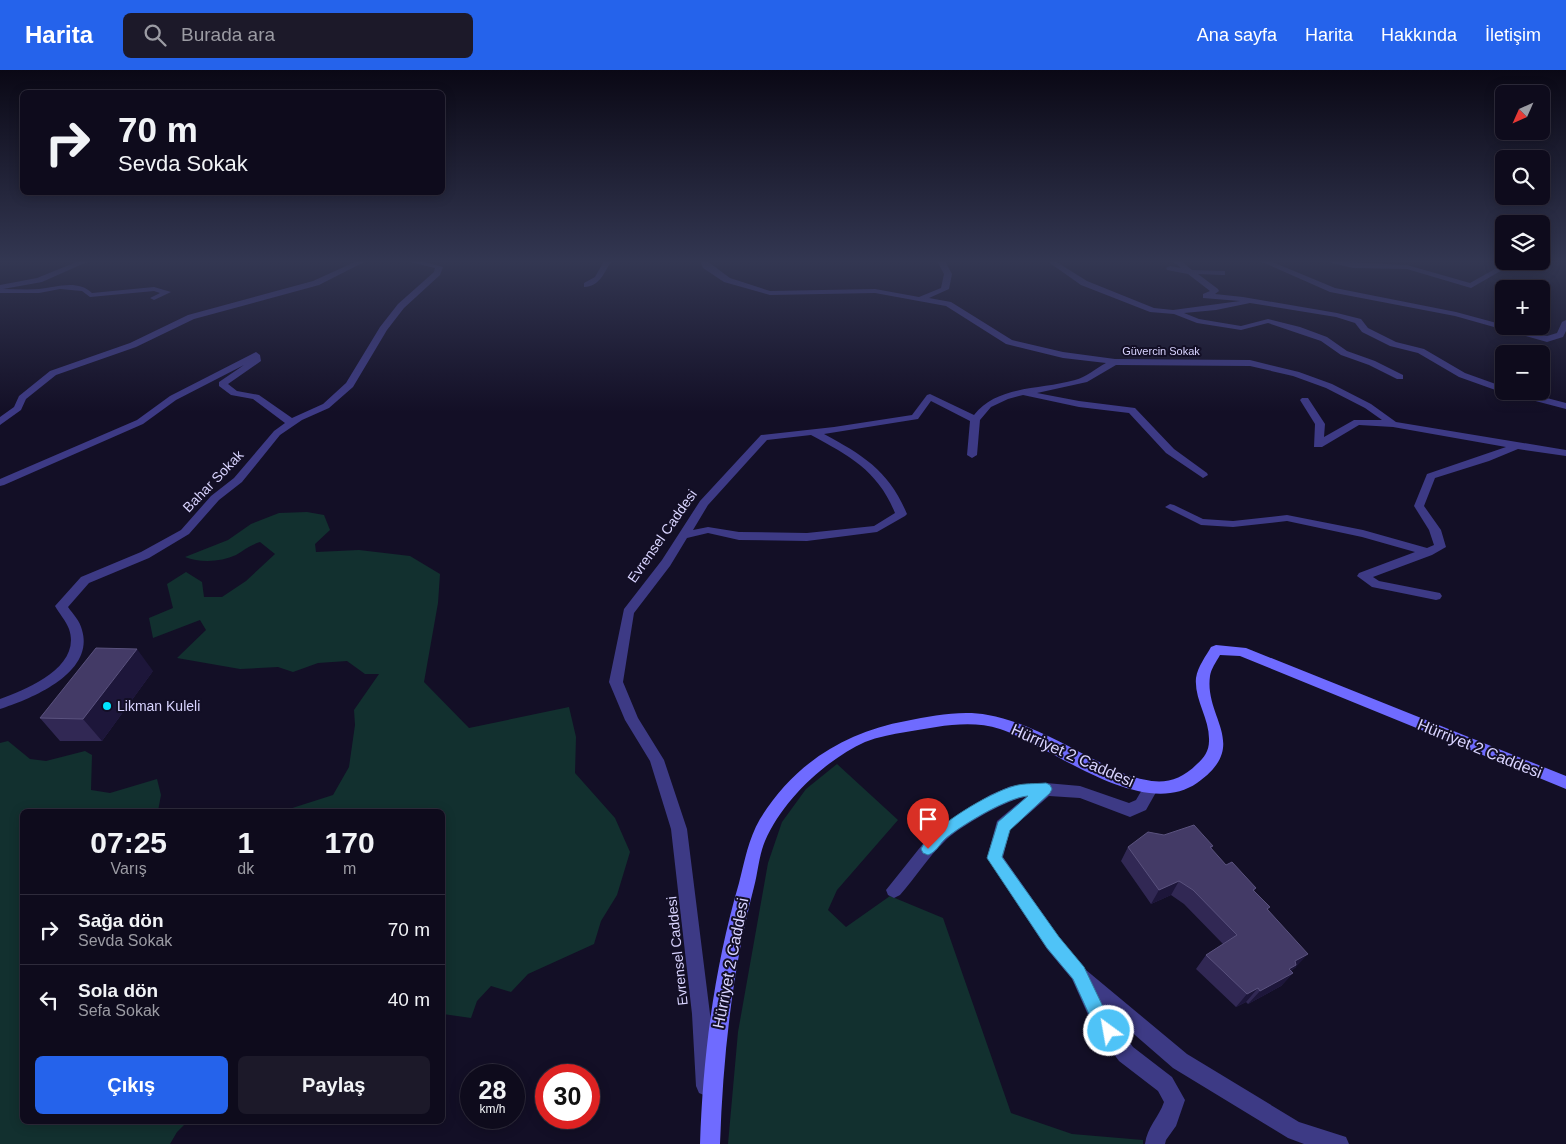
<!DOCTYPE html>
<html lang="tr">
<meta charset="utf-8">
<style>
:root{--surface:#0e0b1c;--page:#1c1929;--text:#f1f3f6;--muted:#9b9ba3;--line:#2e2b3b;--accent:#2563eb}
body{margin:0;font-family:Arial,sans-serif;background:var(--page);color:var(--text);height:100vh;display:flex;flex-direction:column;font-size:19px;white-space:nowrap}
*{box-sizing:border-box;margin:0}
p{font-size:16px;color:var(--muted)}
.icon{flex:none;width:28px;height:28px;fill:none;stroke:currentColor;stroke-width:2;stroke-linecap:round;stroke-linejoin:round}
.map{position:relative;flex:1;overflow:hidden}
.side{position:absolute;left:20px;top:739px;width:425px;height:315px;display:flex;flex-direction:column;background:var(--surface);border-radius:8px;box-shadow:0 2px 12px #0003,0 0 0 1px var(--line)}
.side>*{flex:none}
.banner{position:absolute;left:20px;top:20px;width:425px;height:105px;border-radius:8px;box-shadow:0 2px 12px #0003,0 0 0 1px var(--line);background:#0e0b1c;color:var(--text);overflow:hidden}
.needle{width:32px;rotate:225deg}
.buttons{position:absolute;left:1495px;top:15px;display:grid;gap:10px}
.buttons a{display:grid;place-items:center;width:55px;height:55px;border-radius:8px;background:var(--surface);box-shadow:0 2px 12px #0003,0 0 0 1px var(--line);font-size:25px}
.speed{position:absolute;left:460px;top:994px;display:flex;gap:10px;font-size:25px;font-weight:700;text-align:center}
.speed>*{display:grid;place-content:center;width:65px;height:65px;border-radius:50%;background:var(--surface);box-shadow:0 2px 12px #0003,0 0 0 1px var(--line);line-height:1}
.speed small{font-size:12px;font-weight:400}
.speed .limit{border:8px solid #d22;background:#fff;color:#111}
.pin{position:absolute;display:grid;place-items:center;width:42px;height:42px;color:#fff;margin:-51px -21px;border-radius:50% 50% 50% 0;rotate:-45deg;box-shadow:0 0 5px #0007}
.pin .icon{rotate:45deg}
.me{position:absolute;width:55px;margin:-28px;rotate:328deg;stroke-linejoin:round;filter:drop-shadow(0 0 4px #0008)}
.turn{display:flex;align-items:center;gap:18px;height:105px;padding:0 15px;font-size:22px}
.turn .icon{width:65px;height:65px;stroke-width:2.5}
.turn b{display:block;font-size:35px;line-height:42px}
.eta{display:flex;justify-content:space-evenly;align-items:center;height:85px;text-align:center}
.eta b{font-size:30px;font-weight:700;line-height:35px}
.action{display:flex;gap:10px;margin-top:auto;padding:10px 15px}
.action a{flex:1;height:58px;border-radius:8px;background:var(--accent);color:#fff;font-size:20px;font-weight:700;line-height:58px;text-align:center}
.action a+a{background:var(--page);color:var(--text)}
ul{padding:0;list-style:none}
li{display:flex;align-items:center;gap:15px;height:70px;padding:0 15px;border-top:1px solid var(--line)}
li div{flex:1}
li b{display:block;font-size:19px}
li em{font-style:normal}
header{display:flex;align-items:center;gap:30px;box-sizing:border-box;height:70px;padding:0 25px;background:var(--accent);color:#fff}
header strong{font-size:24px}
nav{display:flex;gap:28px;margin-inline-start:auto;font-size:18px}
.search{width:350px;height:45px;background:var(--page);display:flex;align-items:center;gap:12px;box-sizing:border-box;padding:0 18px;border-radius:8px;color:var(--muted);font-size:19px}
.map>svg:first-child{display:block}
</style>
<header>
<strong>Harita</strong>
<div class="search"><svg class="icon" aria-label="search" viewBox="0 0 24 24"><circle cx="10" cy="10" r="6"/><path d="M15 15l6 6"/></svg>Burada ara</div>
<nav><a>Ana sayfa</a><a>Harita</a><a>Hakkında</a><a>İletişim</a></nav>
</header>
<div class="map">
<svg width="1566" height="1074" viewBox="0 0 1566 1074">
<rect width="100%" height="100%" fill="#130f26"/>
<path fill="#12302f" d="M 307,442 L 324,445 L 330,460 L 315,474 L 316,482 L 359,480 L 410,486 L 440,504 L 438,533 L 424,612 L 469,658 L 569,637 L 576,667 L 575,703 L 615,748 L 630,782 L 617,825 L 601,851 L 594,874 L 528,904 L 511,922 L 491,916 L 477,931 L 471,948 L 443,944 L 442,741 L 283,741 L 333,725 L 349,697 L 355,655 L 354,640 L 379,604 L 365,604 L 347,591 L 318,593 L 293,602 L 278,597 L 240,599 L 177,588 L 206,560 L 200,550 L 153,568 L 149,548 L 173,538 L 167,514 L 186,502 L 202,512 L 204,527 L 222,527 L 246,511 L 275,484 L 260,472 C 250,475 244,480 236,485 C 221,492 200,493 185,487 L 228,470 L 251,454 L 279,443 Z
M 8,671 L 30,689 L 46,691 L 85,681 L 92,685 L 91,720 L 110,723 L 157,709 L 161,725 L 158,741 L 22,741 L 22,1051 L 188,1051 L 177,1062 L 170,1074 L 0,1074 L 0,673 Z
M 837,694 L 898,750 L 837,820 L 828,840 L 846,857 L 890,826 L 943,848 L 1011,1043 L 1072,1064 L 1143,1070 L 1143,1074 L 728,1074 L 738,962 L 768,793 L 782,752 L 806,719 Z"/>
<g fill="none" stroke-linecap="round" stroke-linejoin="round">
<path fill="#3d3a85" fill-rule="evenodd" d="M 79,191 L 89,191 L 42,212 L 3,219 C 15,219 27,220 39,219 C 56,217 78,209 92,223 L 154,217 L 171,222 L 154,230 L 150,228 L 160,223 L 154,221 L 90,227 L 82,221 L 60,219 L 39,223 L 0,223 L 0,215 L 37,208 Z
M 357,191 L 366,191 L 319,215 L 194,249 L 136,277 L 56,305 L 26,329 L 21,340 L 0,355 L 0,347 L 14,337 L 19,326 L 50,301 L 130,273 L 188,245 L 313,211 Z
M 406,191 L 421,191 L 443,197 L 440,205 L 404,238 L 387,260 L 353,317 L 329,338 L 302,350 L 280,365 L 242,412 L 219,430 L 189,464 L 149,488 L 89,513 L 68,537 C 73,544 80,551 82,560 C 95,603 31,629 0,639 L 0,629 C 27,619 82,597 69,559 C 66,551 59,543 55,536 L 81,507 L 141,482 L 181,460 L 211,426 L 234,408 L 274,361 L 285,353 L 253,329 L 231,325 L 219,316 L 219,312 L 244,295 L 176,330 L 143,354 L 4,415 L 0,416 L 0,409 L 137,350 L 170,326 L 256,282 L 260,285 L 261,291 L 228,314 L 237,321 L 259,325 L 292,348 L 323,334 L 346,313 L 380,257 L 398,234 L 434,202 L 435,198 Z
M 604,191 L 611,191 C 605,202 599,217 584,217 L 584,213 L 595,207 Z
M 700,191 L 707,191 L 730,208 L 770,221 L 875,219 L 919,227 L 941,218 L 944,204 L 937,191 L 945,191 L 952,204 L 949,219 L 929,228 L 951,232 L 1012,270 L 1063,282 L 1115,289 L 1250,290 L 1299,302 L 1332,314 L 1371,334 L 1396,352 L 1566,380 L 1566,386 L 1518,379 L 1489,391 L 1435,408 L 1424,436 L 1441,460 L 1446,477 L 1432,485 L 1373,507 L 1379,511 L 1440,523 L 1442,526 L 1440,529 L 1436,530 L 1372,517 L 1357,506 L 1359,503 L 1415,482 L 1362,467 L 1287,451 L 1233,457 L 1201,455 L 1165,437 L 1170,434 L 1174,435 L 1203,449 L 1233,451 L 1287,445 L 1363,460 L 1427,478 L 1434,475 L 1429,460 L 1414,436 L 1427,404 L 1506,377 L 1393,357 L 1359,355 L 1322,377 L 1314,377 L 1315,354 L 1300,330 L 1302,328 L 1308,328 L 1325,354 L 1324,367 L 1354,350 L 1382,350 L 1365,338 L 1326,318 L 1293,306 L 1250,296 L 1116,295 L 1087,312 L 1037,323 L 1079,331 L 1135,338 L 1174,379 L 1207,403 L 1208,405 L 1203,408 L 1166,383 L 1129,343 L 1079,337 L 1023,325 L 1008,329 L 991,337 L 980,350 L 977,385 L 972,388 L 967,385 L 970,351 L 931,331 L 918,349 L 824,364 C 863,385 889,401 907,444 L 905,446 L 877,462 L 807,471 L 739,470 L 708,463 L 687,468 L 670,496 L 634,543 L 623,612 L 638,648 L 664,690 L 687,759 L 710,944 L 716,1016 L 713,1023 L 706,1026 L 699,1023 L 696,1016 L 692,944 L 671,759 L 650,691 L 625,650 L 609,612 L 624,539 L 662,490 L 700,431 L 761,365 L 834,357 L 912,345 L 927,325 L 930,324 L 974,345 C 997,315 1040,320 1075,310 C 1086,307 1095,299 1106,293 L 1063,288 L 1006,274 L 946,236 L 875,223 L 770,225 L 724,212 L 703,198 ZM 811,365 C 850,386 878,401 895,443 L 874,456 L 807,463 L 739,462 L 708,457 L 693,460 L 708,435 L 767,370 Z
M 1047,191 L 1055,191 L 1087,211 L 1154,238 L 1173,240 L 1240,231 L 1203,228 L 1203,224 L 1210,221 L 1188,204 L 1167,200 L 1166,198 L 1170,196 L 1181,198 L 1173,191 L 1181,191 L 1192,200 L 1225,201 L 1225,205 L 1222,205 L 1198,204 L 1218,219 L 1219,221 L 1215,224 L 1243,227 L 1337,243 L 1361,249 L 1368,258 L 1396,272 L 1424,279 L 1465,303 L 1504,317 L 1504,321 L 1520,321 L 1566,333 L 1566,339 L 1501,322 L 1459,307 L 1418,283 L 1390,276 L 1362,262 L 1355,253 L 1336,247 L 1250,233 L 1216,240 L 1184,243 L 1199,249 L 1241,256 L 1268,249 L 1300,257 L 1327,267 L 1347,281 L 1375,291 L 1403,305 L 1403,309 L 1397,309 L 1369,295 L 1341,285 L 1321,271 L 1268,253 L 1241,260 L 1197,253 L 1174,244 L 1150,242 L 1081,215 Z
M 1260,191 L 1270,191 L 1335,218 L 1456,242 L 1504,255 L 1504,256 L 1547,266 L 1557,263 L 1562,252 L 1566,250 L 1566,261 L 1563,267 L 1547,272 L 1455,246 L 1330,222 Z
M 1324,191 L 1407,195 L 1470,213 L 1509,191 L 1518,191 L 1471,218 L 1407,199 L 1353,198 Z
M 1151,711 L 1156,713 L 1159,717 L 1146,740 L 1130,747 L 1080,728 L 1049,726 L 1010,760 L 1003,787 L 1059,867 L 1086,900 L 1187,984 L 1299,1052 L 1346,1067 L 1349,1074 L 1304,1074 L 1288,1068 L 1173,998 L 1105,939 L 1133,977 L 1172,1007 L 1185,1030 L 1176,1056 L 1166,1070 L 1165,1074 L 1145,1074 C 1147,1057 1159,1047 1164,1032 L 1158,1021 L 1119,991 L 1093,956 L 1072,909 L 1047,879 L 987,788 L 997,751 L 1026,727 C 1009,728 957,758 945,771 C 928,787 915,808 900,825 L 894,828 L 888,825 L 886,820 L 934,760 L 990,725 L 1011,716 L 1046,713 L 1080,716 L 1129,733 L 1136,730 L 1146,713 Z"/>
<path fill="#6f6bff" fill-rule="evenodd" d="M 1216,575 L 1246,578 L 1566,706 L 1566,719 L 1240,586 L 1220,585 C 1216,592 1211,599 1210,606 C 1204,648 1251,675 1197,713 C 1142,751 1053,677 1000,659 C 970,649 936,657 906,662 C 892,664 878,667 865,672 C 824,691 783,730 765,771 C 759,785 758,802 754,817 C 732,901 723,987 720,1074 L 700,1074 C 703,985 714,899 739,813 C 745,790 748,770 760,749 C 793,695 844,662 906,651 C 933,646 961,640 988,645 C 1037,654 1081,686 1127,705 C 1155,714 1175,716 1197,694 C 1204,688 1209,681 1209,671 C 1210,649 1194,630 1196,608 C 1198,596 1206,586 1211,577 Z"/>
</g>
<path fill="#312854" d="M 153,601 L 102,671 L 60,671 L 40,648 Z
M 1213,776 L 1211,779 L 1226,795 L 1256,818 L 1254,821 L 1268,839 L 1296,897 L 1291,901 L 1293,903 L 1281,916 L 1248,934 L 1246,932 L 1236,937 L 1196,899 L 1206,885 L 1223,874 L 1184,834 L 1171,825 L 1151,834 L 1121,791 L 1128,777 Z"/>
<path fill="#1d163a" d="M 137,579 L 153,601 L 102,671 L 83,649 Z
M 1179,811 L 1171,825 L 1151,834 L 1159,820 Z
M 1308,884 L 1296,897 L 1292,900 L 1286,906 L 1293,903 L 1281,916 L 1248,934 L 1260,921 L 1295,891 Z
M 1258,918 L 1246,932 L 1236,937 L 1247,924 Z"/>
<path fill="#433a66" stroke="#5a527e" d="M 96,578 L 137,579 L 83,649 L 40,648 Z
M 1194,755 L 1213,776 L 1210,777 L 1226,795 L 1232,792 L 1256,818 L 1253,820 L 1270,837 L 1267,839 L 1308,884 L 1295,891 L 1296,895 L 1289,899 L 1293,903 L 1260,921 L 1258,918 L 1247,924 L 1206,885 L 1237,865 L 1193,820 L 1179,811 L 1159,820 L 1128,777 L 1148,762 L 1164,765 Z"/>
<linearGradient id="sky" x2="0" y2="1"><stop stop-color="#0a0815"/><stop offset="0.56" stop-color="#333752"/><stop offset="1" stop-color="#333752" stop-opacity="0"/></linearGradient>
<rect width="1566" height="342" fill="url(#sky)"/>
<path fill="#4fc3f7" stroke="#337fa1" d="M 1046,713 L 1050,715 L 1052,719 L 1050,723 L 1010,760 L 1002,787 L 1059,867 L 1084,897 L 1106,943 L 1117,961 L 1115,967 L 1109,969 L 1103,967 L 1094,955 L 1073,909 L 1047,878 L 987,788 L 998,752 L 1028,726 C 1008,727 960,756 945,769 C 939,775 936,782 928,785 L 923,783 L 921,779 C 931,757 991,722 1014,716 C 1024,713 1035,714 1046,713 Z"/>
<circle fill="#00e5ff" stroke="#130f26" stroke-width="2" cx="107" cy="636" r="5"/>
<g text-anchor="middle" stroke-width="4" stroke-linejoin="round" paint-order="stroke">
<g font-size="11" fill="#d9d4ff" stroke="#130f26">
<text x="1161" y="285">Güvercin Sokak</text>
</g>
<g font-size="14" fill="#d9d4ff" stroke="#130f26">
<text transform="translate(213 411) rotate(-46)" y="5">Bahar Sokak</text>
<text transform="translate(662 466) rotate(-55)" y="5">Evrensel Caddesi</text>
<text transform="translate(677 881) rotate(-96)" y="5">Evrensel Caddesi</text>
</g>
<g font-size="14" fill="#d9d4ff" stroke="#130f26" text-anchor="start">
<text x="117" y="641">Likman Kuleli</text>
</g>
<g font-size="16" fill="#d9d4ff" stroke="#130f26">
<text transform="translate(1480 678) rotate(22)" y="6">Hürriyet 2 Caddesi</text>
<text transform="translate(1073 685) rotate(24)" y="6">Hürriyet 2 Caddesi</text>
<text transform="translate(730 893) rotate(-79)" y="6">Hürriyet 2 Caddesi</text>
</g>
</g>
</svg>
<div class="buttons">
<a><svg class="needle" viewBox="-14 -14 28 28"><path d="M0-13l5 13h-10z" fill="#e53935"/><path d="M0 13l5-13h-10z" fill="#9b9ba3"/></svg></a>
<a><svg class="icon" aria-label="search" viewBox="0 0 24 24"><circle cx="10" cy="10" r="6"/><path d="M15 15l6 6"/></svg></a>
<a><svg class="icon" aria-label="layers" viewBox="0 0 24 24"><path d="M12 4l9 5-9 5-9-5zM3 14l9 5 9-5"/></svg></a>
<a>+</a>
<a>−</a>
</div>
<div class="speed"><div>28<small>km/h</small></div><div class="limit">30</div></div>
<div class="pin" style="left:928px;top:779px;background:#d93025"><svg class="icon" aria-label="arrive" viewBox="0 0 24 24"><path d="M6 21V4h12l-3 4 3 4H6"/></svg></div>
<svg class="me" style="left:1109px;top:961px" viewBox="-20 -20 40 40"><circle r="17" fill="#4fc3f7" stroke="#fff" stroke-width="3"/><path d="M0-11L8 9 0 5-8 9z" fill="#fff"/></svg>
<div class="banner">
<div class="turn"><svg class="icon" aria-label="right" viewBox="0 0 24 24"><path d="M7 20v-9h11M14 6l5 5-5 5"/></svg><div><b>70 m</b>Sevda Sokak</div></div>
</div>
<section class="side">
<div class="eta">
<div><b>07:25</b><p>Varış</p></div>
<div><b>1</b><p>dk</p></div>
<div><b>170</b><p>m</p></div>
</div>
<ul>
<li><svg class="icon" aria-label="right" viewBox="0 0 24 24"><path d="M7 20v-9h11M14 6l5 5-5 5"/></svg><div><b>Sağa dön</b><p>Sevda Sokak</p></div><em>70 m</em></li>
<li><svg class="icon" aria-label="left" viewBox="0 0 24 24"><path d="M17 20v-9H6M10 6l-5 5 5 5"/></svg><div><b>Sola dön</b><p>Sefa Sokak</p></div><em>40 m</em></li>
</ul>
<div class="action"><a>Çıkış</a><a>Paylaş</a></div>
</section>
</div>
